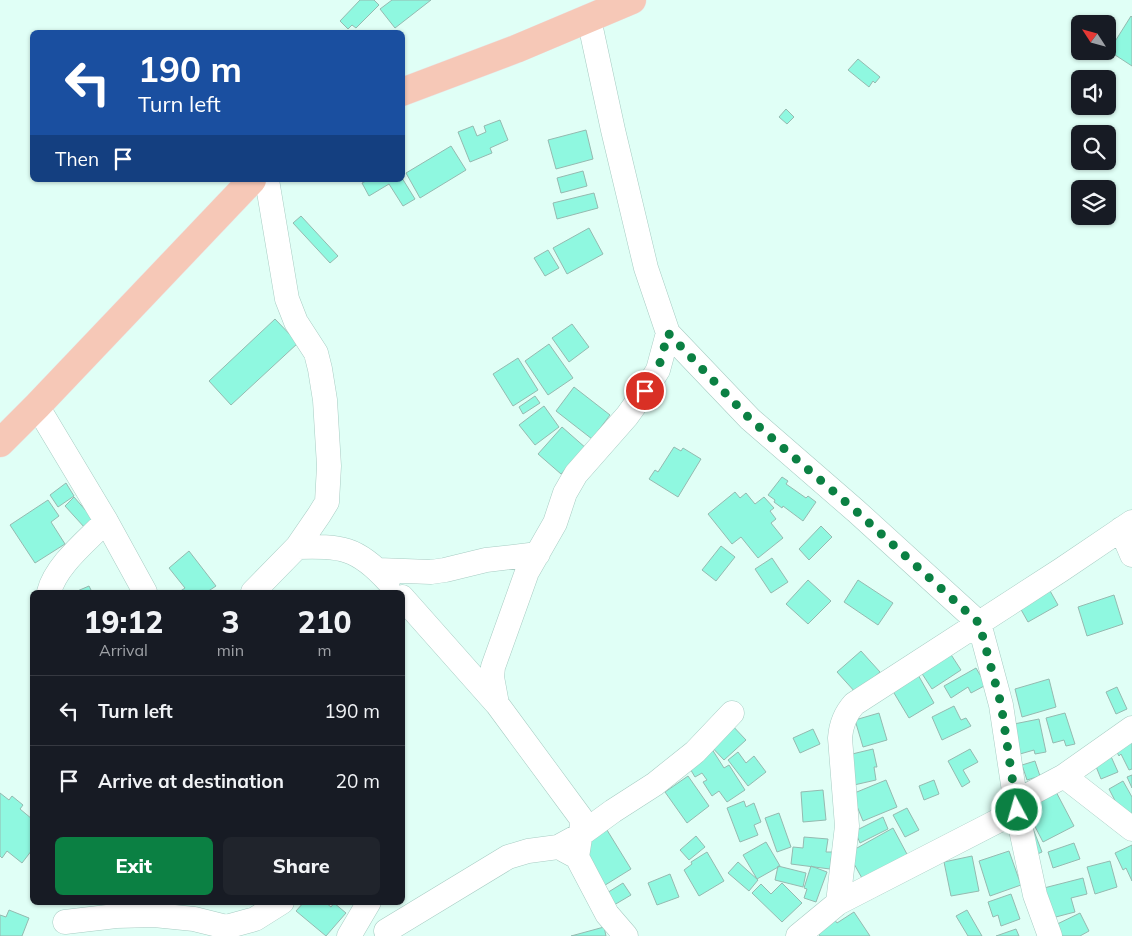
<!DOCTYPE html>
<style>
:root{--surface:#171b24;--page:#20242c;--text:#f1f3f6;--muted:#9ea1a6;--line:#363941;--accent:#0b8043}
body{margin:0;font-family:Mulish,sans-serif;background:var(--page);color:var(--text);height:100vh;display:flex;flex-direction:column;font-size:19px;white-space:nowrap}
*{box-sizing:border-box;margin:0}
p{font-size:16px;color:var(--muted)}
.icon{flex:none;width:28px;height:28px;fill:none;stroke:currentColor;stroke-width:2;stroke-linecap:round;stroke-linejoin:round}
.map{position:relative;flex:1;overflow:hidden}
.panel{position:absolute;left:30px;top:590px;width:375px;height:315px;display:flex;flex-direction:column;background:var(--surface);border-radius:8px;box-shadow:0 1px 4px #0004}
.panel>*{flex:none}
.guide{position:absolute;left:30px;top:30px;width:375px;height:152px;border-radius:8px;box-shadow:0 1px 4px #0004;background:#1a4fa0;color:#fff;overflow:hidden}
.needle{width:32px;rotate:306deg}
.fabs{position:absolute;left:1071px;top:15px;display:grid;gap:10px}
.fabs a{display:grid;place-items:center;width:45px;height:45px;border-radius:8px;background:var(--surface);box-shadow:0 1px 4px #0004;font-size:25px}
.pin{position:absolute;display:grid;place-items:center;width:42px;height:42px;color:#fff;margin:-21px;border:2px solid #fff;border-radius:50%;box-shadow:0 1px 5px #0007}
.me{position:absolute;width:55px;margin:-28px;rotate:354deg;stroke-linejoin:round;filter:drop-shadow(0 0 4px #0008)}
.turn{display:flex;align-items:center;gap:18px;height:105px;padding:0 25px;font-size:22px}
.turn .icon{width:65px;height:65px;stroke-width:2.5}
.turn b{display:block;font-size:35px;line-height:42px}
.then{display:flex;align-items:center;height:48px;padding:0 25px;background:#0003;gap:10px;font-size:19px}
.eta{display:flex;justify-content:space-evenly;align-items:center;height:85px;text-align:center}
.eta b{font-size:30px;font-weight:800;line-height:35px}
.action{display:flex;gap:10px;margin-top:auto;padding:10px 25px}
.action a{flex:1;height:58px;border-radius:8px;background:var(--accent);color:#fff;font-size:20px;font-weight:800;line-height:58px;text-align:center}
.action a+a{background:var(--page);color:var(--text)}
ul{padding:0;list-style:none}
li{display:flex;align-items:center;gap:15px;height:70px;padding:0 25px;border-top:1px solid var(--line)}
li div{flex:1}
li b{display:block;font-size:19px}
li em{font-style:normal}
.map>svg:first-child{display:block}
</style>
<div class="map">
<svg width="1132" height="936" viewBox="0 0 1132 936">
<rect width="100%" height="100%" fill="#e0fff6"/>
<path fill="#8ff8e0" stroke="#95bab0" d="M 360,0 L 374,0 L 379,5 L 356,28 L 352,25 L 348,29 L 340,21 Z
M 392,0 L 431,0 L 395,28 L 380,9 Z
M 1131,16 L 1132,17 L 1132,66 L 1109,51 Z
M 858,59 L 880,77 L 875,83 L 873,81 L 869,87 L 848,70 Z
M 786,109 L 794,117 L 787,124 L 779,117 Z
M 500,120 L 508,140 L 490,148 L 492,153 L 470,162 L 458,132 L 473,126 L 477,136 L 486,132 L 484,126 Z
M 586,130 L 593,159 L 556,169 L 548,140 Z
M 451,146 L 466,170 L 420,198 L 406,173 Z
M 583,171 L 587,186 L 561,193 L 557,178 Z
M 402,178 L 415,199 L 403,206 L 389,184 L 369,196 L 362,183 L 368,180 L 402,180 Z
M 594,193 L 598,208 L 557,219 L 553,203 Z
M 301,216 L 338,256 L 330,263 L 293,223 Z
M 589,228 L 603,254 L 567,274 L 553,248 Z
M 548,250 L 559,268 L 545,276 L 534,258 Z
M 275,319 L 298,343 L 231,405 L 209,381 Z
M 572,324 L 589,347 L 569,362 L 552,338 Z
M 549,344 L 573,378 L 548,395 L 525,361 Z
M 518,358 L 538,390 L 513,406 L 493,374 Z
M 574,387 L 610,415 L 592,439 L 556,411 Z
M 535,396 L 540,403 L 523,414 L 519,407 Z
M 544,406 L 559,427 L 535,445 L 519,425 Z
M 562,427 L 587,449 L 581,452 L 561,474 L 538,454 Z
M 674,447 L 681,451 L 683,448 L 701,459 L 678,497 L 649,479 L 655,470 L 658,472 Z
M 782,477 L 788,481 L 786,484 L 806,498 L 808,496 L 816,502 L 803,521 L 783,506 L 782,508 L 774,502 L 775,500 L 768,495 Z
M 66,483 L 74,496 L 58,507 L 50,495 Z
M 735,492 L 740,498 L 746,493 L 755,504 L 764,497 L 774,508 L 770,511 L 776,519 L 771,523 L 783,538 L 758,558 L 741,537 L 732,544 L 708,514 Z
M 74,497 L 94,520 L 85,528 L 65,506 Z
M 48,500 L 59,516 L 51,522 L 65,544 L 35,563 L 10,525 Z
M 821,526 L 832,537 L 809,560 L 799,549 Z
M 721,546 L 735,557 L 716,581 L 702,570 Z
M 189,551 L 216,586 L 207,592 L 179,592 L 185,588 L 169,568 Z
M 772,558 L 788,582 L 771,593 L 755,569 Z
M 808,580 L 831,601 L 808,624 L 786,604 Z
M 858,580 L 893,603 L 878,625 L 844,602 Z
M 89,586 L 92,592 L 75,592 Z
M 1049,589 L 1058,605 L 1028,622 L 1019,606 Z
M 1114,595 L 1123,624 L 1087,636 L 1078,607 Z
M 948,650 L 961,670 L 932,689 L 919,669 Z
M 861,651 L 880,672 L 856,693 L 837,672 Z
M 976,668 L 986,685 L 971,693 L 968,687 L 951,698 L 944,686 Z
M 917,673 L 934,703 L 909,718 L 891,688 Z
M 1049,679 L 1056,707 L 1022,717 L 1015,689 Z
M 1117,687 L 1127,709 L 1116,714 L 1106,692 Z
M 954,706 L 961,720 L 966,718 L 971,726 L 942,740 L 932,717 Z
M 879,713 L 887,740 L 863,747 L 855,720 Z
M 1065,713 L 1075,744 L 1066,746 L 1064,740 L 1053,743 L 1046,718 Z
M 1039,719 L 1046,752 L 1035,754 L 1034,750 L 1020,754 L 1014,724 Z
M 729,722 L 746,740 L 724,760 L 707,742 Z
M 813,729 L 820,744 L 800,753 L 793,738 Z
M 1132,734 L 1132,769 L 1129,770 L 1121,754 L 1119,756 L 1113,745 Z
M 710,746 L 724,768 L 729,765 L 745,790 L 727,802 L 719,791 L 712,796 L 703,782 L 707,780 L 702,773 L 695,777 L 686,762 Z
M 873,749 L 877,767 L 874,767 L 876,780 L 854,785 L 848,755 Z
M 970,749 L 978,762 L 963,770 L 970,782 L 962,787 L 948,761 Z
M 738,752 L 746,763 L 754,756 L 766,772 L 748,786 L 728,760 Z
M 1109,752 L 1118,772 L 1101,779 L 1093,759 Z
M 1035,761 L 1040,776 L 1027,780 L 1022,765 Z
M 1132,775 L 1132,788 L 1127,777 Z
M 688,776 L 709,806 L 687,823 L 665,792 Z
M 886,780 L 897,807 L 863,821 L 852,794 Z
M 934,780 L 939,794 L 924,800 L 919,786 Z
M 1123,781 L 1132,797 L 1132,817 L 1125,820 L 1109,789 Z
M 1053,786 L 1074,826 L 1043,842 L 1027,811 L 1041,804 L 1036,795 Z
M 823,790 L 826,820 L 803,822 L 801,792 Z
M 0,793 L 9,800 L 12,796 L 23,805 L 20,809 L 32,819 L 32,850 L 22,863 L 7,851 L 2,858 L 0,856 Z
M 744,801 L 746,807 L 754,803 L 761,822 L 754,825 L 758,835 L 740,842 L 727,808 Z
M 907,808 L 919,830 L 905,837 L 893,815 Z
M 779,813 L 791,847 L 777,852 L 765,818 Z
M 883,817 L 888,829 L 860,843 L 855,831 Z
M 1032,826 L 1042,852 L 1035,855 Z
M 893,828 L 908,856 L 863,880 L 848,853 Z
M 607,830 L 631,869 L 602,887 L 579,849 Z
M 696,836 L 705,847 L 689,860 L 680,850 Z
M 804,837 L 828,839 L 826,852 L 832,852 L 830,869 L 791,864 L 793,847 L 803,848 Z
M 766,842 L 780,866 L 757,879 L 743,855 Z
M 1074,843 L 1080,859 L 1053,868 L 1048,852 Z
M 1132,845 L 1132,881 L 1126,868 L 1123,870 L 1115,853 Z
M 1009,851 L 1021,885 L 990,896 L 979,861 Z
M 707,852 L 724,881 L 699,896 L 684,870 L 692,864 L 691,862 Z
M 972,856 L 979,891 L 951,896 L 944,862 Z
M 1110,861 L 1117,887 L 1095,894 L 1087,867 Z
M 738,862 L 758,880 L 749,891 L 728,873 Z
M 778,866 L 806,873 L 803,887 L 775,880 Z
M 811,866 L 827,872 L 816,902 L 804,898 L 807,889 L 804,888 Z
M 670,874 L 679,897 L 657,905 L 648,883 Z
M 1083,878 L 1087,894 L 1071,898 L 1075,912 L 1048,919 L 1040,889 Z
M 623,883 L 631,895 L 609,908 L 602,896 Z
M 782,883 L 802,903 L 782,922 L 752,893 L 761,884 L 771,894 Z
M 1011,894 L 1020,919 L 1001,926 L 998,915 L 993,917 L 988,902 Z
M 304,902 L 325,902 L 331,907 L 334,903 L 346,913 L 326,936 L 296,911 Z
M 9,910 L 29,918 L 22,936 L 0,936 L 0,915 L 6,917 Z
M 967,910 L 982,936 L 968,936 L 956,916 Z
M 854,912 L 870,936 L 820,936 L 816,930 L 834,919 L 837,923 Z
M 1080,913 L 1089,931 L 1080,936 L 1053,936 L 1049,928 Z
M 604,927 L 606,936 L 571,936 Z
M 1016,929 L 1019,936 L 996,936 Z"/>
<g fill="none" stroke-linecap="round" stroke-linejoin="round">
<g stroke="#a7ccc3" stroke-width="25">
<path id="minor" d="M 589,19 L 613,130 L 646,268 L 668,333 L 750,419 L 856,511 L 979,623 L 1001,705 L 1017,811 L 1035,895 L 1050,936
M 37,406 L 106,521 L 145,592
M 1121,529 L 1132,555
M 297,547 C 341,546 357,547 388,581
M 378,570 L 431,572 L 445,570 L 486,560 L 538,554
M 49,592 C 56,565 87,541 106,521
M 253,592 L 297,547 L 319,515 L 327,502 L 329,466 L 325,400 L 320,369 L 316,353 L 296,322 L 287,299 L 267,180
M 402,597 L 496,703
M 1064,776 L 1132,829
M 1017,801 L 1064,776 L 1132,728
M 564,850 L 577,857 L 607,914 L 626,936
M 577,857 L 582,825 L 581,818 L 497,704 L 492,677 L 493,667 L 527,572 L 555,523 L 565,493 L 576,474 L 627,416 L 645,391 L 658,370 L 668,333
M 838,903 L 1017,811
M 65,922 L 116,916 L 154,915 L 194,919 L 226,927 L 255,919 L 282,902
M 386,931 L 508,857 L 528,851 L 558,847 L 580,835 L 613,811 L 655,784 L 695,752 L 732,713
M 349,936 L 369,902
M 798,936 L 838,903 L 847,826 L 840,738 C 841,724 845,714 854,704 L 1061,570 L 1132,522"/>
</g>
<g stroke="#e7e8e8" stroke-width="29">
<path id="primary" d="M 402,92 L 516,49 L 632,0
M 0,443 L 37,406 L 252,180"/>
</g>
<use href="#minor" stroke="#fff" stroke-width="24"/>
<use href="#primary" stroke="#f6c8b7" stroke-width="28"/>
</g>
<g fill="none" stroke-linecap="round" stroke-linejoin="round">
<path stroke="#0b8043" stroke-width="9" stroke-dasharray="0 16.2" d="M 645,391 L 658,370 L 668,333 L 750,419 L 856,511 L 979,623 L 1001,704 L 1017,810"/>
</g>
</svg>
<div class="fabs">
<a><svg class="needle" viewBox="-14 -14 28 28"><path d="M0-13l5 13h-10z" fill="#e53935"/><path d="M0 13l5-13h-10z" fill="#9ea1a6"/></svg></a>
<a><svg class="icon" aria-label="sound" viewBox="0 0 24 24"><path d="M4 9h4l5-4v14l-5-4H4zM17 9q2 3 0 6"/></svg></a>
<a><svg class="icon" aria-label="search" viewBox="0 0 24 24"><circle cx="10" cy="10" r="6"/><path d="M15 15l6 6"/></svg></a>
<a><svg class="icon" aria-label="layers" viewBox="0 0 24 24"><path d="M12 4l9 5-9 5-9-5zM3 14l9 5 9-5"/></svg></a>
</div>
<div class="pin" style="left:645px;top:391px;background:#d93025"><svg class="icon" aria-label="arrive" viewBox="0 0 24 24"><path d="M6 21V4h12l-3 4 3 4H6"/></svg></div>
<svg class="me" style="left:1017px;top:810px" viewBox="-20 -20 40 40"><circle r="17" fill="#0b8043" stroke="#fff" stroke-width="3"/><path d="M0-11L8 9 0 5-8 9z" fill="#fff"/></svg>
<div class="guide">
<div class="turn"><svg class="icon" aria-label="left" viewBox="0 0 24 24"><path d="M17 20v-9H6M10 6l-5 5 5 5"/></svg><div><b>190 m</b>Turn left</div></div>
<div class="then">Then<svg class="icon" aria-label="arrive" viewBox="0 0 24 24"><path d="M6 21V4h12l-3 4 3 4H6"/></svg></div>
</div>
<section class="panel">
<div class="eta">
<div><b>19:12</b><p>Arrival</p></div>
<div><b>3</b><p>min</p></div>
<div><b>210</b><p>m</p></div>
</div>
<ul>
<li><svg class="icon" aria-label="left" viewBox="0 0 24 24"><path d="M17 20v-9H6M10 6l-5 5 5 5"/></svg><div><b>Turn left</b></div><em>190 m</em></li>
<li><svg class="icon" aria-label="arrive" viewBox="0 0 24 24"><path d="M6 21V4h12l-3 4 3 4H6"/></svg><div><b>Arrive at destination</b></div><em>20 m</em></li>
</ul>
<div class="action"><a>Exit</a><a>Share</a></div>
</section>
</div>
